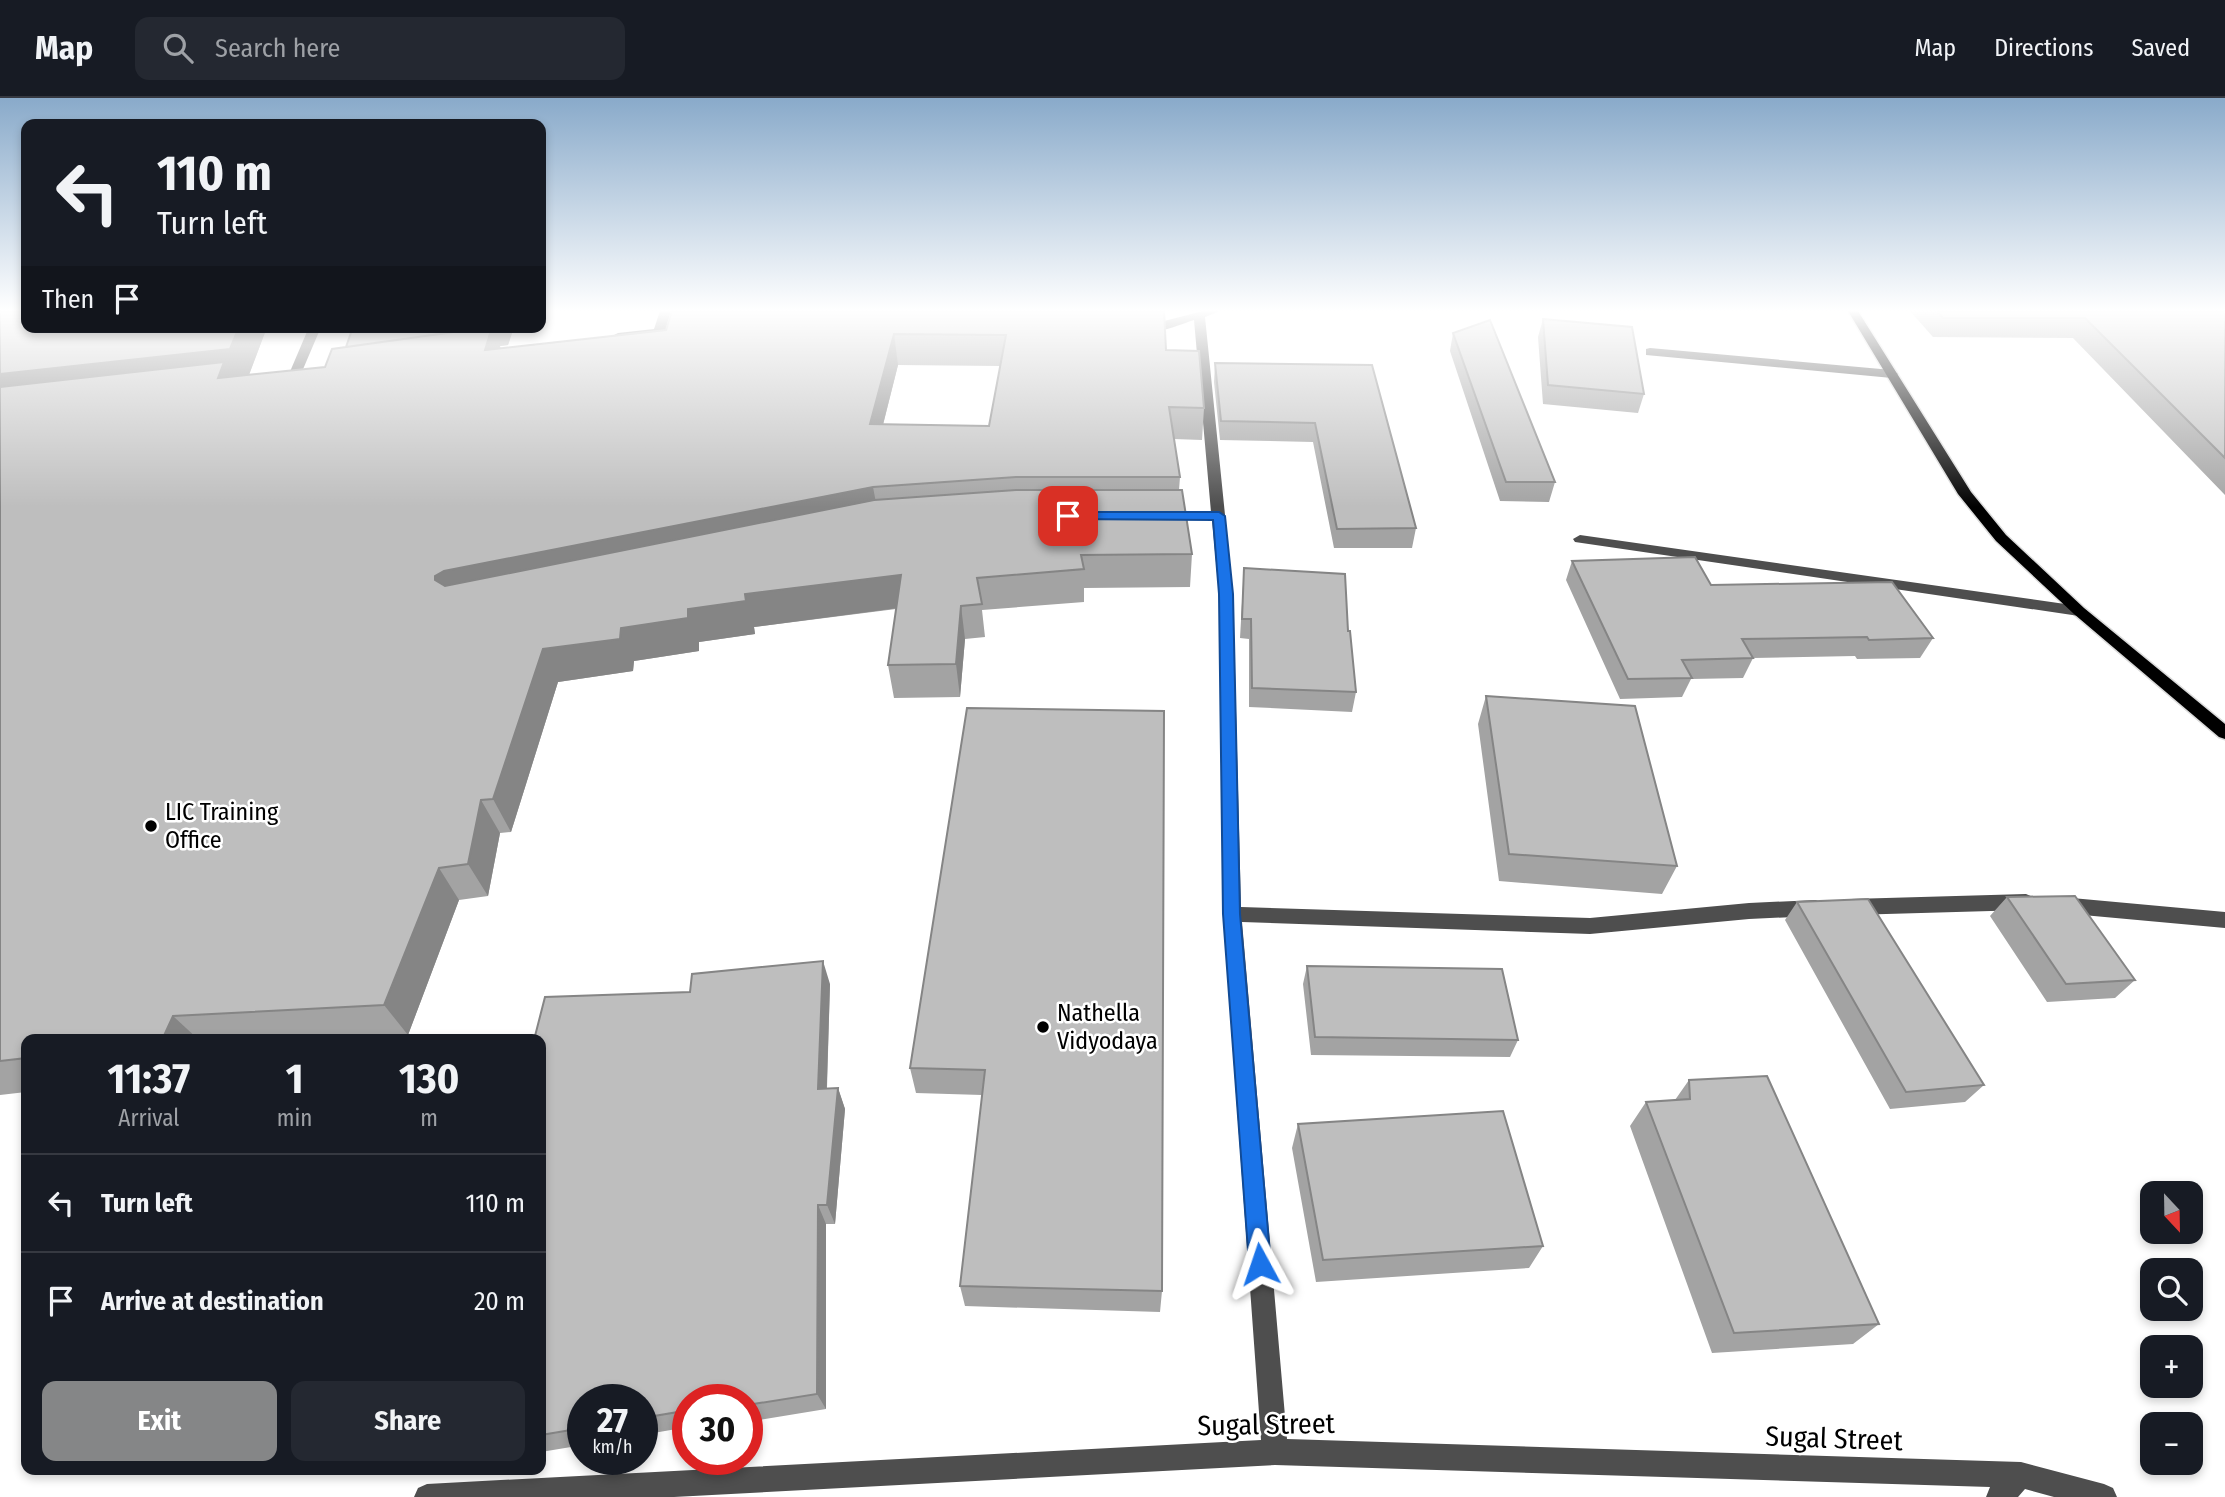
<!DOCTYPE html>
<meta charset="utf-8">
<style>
:root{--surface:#171b24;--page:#242831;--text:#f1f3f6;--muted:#9ea1a6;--line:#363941;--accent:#858687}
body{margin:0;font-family:"Fira Sans Condensed",sans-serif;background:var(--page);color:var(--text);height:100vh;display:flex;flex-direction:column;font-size:26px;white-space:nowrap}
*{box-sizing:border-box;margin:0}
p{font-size:23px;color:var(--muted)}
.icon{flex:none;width:38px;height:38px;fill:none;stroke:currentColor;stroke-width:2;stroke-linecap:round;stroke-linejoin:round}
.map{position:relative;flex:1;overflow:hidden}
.panel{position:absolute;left:21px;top:936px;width:525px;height:441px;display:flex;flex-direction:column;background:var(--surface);border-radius:14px;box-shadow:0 4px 10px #0003}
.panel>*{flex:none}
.top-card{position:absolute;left:21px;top:21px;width:525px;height:214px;border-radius:14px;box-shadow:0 4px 10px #0003;background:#171b24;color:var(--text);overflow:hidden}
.needle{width:46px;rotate:158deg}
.fabs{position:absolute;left:2140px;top:1083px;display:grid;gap:14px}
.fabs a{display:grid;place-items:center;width:63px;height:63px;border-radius:14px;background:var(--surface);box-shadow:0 4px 10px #0003;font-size:35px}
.speed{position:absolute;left:567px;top:1286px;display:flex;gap:14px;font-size:35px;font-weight:700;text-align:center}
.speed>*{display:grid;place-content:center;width:91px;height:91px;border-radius:50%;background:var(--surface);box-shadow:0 4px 10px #0003;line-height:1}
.speed small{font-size:18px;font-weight:400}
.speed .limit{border:10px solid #d22;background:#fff;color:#111}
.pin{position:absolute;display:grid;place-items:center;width:60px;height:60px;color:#fff;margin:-30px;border-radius:14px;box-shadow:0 4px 10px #0006}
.me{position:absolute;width:77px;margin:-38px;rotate:355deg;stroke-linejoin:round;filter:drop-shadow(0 0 5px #0008)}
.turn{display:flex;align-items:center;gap:24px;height:147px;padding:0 21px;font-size:32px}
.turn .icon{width:91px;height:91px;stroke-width:2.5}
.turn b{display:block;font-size:49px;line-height:60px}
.then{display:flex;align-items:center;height:66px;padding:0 21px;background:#0003;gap:14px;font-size:26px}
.eta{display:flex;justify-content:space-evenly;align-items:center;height:119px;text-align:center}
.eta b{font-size:42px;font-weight:700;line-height:49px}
.cta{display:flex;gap:14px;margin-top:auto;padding:14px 21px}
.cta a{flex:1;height:80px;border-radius:14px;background:var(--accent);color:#fff;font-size:28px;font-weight:700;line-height:80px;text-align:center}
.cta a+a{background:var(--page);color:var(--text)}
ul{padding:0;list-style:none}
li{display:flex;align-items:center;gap:21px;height:98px;padding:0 21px;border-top:2px solid var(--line)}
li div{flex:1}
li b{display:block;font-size:26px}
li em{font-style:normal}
header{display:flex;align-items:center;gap:42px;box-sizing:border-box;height:98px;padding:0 35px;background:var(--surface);border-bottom:2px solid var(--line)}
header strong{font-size:33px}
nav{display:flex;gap:38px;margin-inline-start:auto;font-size:24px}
.search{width:490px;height:63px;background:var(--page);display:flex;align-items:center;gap:18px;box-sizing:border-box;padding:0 24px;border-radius:14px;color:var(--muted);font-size:26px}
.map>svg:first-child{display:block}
</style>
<header>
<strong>Map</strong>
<div class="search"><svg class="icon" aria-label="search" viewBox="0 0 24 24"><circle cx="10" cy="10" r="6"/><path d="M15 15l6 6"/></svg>Search here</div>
<nav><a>Map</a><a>Directions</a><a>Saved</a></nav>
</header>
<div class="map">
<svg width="2225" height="1399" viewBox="0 0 2225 1399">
<rect width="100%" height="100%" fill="#fff"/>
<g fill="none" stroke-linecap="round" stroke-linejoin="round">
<g stroke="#dbdbdb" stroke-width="3">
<path id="major" d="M 1848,213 L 1858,213 L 1971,394 L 2006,437 L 2084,510 L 2225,626 L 2225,641 L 2219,639 L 2074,516 L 1996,443 L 1958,396 Z"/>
</g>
<path fill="#4e4e4e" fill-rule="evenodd" d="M 660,213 L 671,213 L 666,230 L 688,229 L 694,232 L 688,235 L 618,241 L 612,238 L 618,235 L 654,231 Z
M 1203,213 L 1220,213 L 1205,219 L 1233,496 L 1241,809 L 1590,820 L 1749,805 L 1816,802 L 1823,805 L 1825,810 L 1823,815 L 1816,818 L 1749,821 L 1590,836 L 1242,824 L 1287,1341 L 2021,1364 L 2104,1386 L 2113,1390 L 2117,1399 L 2054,1399 L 2025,1391 L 2018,1399 L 1986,1399 L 1990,1389 L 1275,1367 L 674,1399 L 414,1399 L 418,1390 L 427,1386 L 1261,1342 L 1223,816 L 1219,496 L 1212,422 L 1162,422 L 1155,418 L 1162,414 L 1211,414 L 1194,222 C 1178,227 1151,240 1137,230 Z
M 309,229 L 321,229 L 298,283 L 288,286 L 286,283 Z
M 1650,250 L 1892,272 L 1898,276 L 1892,280 L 1646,257 L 1646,251 Z
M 1580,437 L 2079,508 L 2087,513 L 2079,518 L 1575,444 L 1573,441 Z
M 2026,796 L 2033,799 L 2035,804 L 2033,809 L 2026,812 L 1851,817 L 1844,814 L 1842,809 L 1844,804 L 1851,801 Z
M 2061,799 L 2225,814 L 2225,830 L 2061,815 L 2054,812 L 2052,807 L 2054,802 Z"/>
<use href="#major" fill="#000" fill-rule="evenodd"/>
</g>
<path fill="#a3a3a3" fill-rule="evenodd" d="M 0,213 L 267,229 L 249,277 L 325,269 L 346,249 L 353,229 L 514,229 L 508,247 L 500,248 L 500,250 L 1164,213 L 1166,252 L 1204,310 L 1202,342 L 1174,341 L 1180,379 L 1179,392 L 1192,456 L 1190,489 L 1084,490 L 1084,504 L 982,512 L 985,539 L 965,541 L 960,599 L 894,600 L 888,567 L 896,511 L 754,529 L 755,536 L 699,544 L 699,553 L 634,563 L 633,573 L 558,584 L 511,734 L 500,735 L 488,798 L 459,802 L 408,937 L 325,942 L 26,942 L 26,994 L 0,997 ZM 898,267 L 1000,268 L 989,328 L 883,327 Z
M 1910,213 L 2225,213 L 2225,397 L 2073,240 L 1933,239 Z
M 1543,221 L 1644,296 L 1638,315 L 1543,306 L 1538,239 Z
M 1453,235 L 1555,384 L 1549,404 L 1500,403 L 1450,253 Z
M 1215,265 L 1372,267 L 1416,430 L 1412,450 L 1334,450 L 1313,344 L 1220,342 L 1214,284 Z
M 1572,463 L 1711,487 L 1933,540 L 1920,560 L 1857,561 L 1855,558 L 1753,560 L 1743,580 L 1691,581 L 1682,599 L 1620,601 L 1566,482 Z
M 1244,470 L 1348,533 L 1356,594 L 1352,614 L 1249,609 L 1249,541 L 1240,540 Z
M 1486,598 L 1677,768 L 1662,796 L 1499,783 L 1478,626 Z
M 967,610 L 1162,1193 L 1160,1214 L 965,1208 L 960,1188 L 982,997 L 916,995 L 910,970 Z
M 2007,799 L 2135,882 L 2115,900 L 2047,904 L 1990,818 Z
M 1797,804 L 1984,987 L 1965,1004 L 1890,1011 L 1785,822 Z
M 1307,868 L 1518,942 L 1510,959 L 1311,957 L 1303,886 Z
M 830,886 L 827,990 L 838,990 L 845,1011 L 835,1126 L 826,1126 L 826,1311 L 747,1324 L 747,1302 L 688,1302 L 688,1329 L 642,1337 L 642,1302 L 583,1302 L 583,1347 L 541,1354 L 541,942 L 690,894 Z
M 1689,982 L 1879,1226 L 1853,1246 L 1712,1255 L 1630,1028 L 1646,1004 L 1675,1002 Z
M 1298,1026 L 1543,1148 L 1529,1170 L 1316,1184 L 1292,1050 Z"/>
<path fill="#858585" d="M 239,229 L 267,229 L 247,282 L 0,310 L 0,276 Z
M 492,229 L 514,229 L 508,247 L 500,248 L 504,260 L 485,252 Z
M 894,236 L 898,267 L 875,358 L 870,326 Z
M 873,389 L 879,421 L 460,505 L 435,482 L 435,478 L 444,473 Z
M 901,477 L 906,509 L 754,529 L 755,536 L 699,544 L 699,553 L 634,563 L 633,573 L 558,584 L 511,734 L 493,701 L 543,551 L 745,496 Z
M 961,508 L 965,541 L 960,599 L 956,566 Z
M 481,702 L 500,735 L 488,798 L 468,766 Z
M 439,770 L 459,802 L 408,937 L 384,907 Z
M 823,863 L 830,886 L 826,1012 L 818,991 Z
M 173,918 L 199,942 L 162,942 Z
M 838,990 L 845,1011 L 835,1126 L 827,1107 Z
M 818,1107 L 826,1126 L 826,1311 L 817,1296 Z"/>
<path fill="#bebebe" stroke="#858585" stroke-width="2" fill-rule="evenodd" d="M 0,213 L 26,213 L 26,229 L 239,229 L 230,251 L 0,276 Z
M 672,213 L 1164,213 L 1166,252 L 1199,253 L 1204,310 L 1169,309 L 1180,379 L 1016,379 L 873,389 L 444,473 L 435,478 L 435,482 L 445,488 L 874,402 L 1016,392 L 1182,392 L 1192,456 L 1081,457 L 1084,471 L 977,480 L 982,506 L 961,508 L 956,566 L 888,567 L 901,477 L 745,496 L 746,503 L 688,511 L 688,520 L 621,530 L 620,541 L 543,551 L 493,701 L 481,702 L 468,766 L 439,770 L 384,907 L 173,918 L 162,942 L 26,942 L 26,960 L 0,963 L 0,289 L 224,264 L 218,280 L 325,269 L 332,251 L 490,229 L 492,229 L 485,252 L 666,232 ZM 894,236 L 1006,237 L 989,328 L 870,326 Z
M 1937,213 L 2225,213 L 2225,360 L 2085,220 L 1943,220 Z
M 1543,221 L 1632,229 L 1644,296 L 1548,287 Z
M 1490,222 L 1555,384 L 1506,384 L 1453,235 Z
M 353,229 L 490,229 L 346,249 Z
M 492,229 L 503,229 L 502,231 L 494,232 Z
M 1215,265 L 1372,267 L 1416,430 L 1337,431 L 1315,325 L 1221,323 Z
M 1695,459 L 1711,487 L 1892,484 L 1933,540 L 1869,542 L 1867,539 L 1742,541 L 1753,560 L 1682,562 L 1692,580 L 1628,581 L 1572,463 Z
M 1244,470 L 1345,476 L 1348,533 L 1350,533 L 1356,594 L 1252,590 L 1251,521 L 1242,521 Z
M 1486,598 L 1635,608 L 1677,768 L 1509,756 Z
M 967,610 L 1164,613 L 1162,1193 L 960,1188 L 985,972 L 910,970 Z
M 2075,798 L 2135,882 L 2066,886 L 2007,799 Z
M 1868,801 L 1984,987 L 1906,994 L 1797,804 Z
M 823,863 L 818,991 L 838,990 L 827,1107 L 818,1107 L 817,1296 L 747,1307 L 747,1302 L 688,1302 L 688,1316 L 678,1318 L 678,1314 L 642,1320 L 642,1302 L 583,1302 L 583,1330 L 541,1337 L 541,942 L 534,942 L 545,899 L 690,894 L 692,876 Z
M 1307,868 L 1502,871 L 1518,942 L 1315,939 Z
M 1767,978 L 1879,1226 L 1734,1235 L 1646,1004 L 1690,1001 L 1689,982 Z
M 1503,1013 L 1543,1148 L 1323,1162 L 1298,1026 Z"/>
<linearGradient id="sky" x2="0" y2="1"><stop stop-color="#89aaca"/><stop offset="0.52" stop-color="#fff"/><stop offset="1" stop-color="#fff" stop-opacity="0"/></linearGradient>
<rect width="2225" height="409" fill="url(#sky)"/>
<path fill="#1a73e8" stroke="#114b97" stroke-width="2" d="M 1068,414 L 1219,414 L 1225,418 L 1233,496 L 1240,816 L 1271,1166 L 1268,1174 L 1260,1177 L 1252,1174 L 1249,1166 L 1223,816 L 1219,496 L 1213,422 L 1064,421 L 1062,418 Z"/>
<g fill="#000" stroke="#fff" stroke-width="2.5">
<circle cx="151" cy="728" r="7"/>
<circle cx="1043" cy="929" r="7"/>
</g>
<g text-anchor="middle" stroke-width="5" stroke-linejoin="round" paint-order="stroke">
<g font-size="24" fill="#000" stroke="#fff" text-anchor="start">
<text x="165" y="722">LIC Training<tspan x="165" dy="28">Office</tspan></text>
<text x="1057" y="923">Nathella<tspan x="1057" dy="28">Vidyodaya</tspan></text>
</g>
<g font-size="28" fill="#000" stroke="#fff">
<text transform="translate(1266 1326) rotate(-1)" y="10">Sugal Street</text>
<text transform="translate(1834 1340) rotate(2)" y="10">Sugal Street</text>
</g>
</g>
</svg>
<div class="fabs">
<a><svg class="needle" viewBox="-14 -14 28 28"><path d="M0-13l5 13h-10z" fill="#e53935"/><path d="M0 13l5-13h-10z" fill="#9ea1a6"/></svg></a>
<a><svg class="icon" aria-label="search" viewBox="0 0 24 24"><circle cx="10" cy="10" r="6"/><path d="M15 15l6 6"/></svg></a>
<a>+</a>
<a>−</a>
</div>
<div class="speed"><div>27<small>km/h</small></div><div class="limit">30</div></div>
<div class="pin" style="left:1068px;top:418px;background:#d93025"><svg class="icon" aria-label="arrive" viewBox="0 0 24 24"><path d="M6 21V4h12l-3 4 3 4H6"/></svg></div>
<svg class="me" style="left:1260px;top:1166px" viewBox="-20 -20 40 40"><path d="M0-17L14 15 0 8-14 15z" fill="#1a73e8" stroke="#fff" stroke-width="4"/></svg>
<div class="top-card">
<div class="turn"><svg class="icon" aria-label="left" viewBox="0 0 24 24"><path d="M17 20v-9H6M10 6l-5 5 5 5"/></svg><div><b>110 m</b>Turn left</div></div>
<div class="then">Then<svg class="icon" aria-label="arrive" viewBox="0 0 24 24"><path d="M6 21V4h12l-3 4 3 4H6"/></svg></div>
</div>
<section class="panel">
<div class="eta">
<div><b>11:37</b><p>Arrival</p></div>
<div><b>1</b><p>min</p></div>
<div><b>130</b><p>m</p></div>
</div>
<ul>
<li><svg class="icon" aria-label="left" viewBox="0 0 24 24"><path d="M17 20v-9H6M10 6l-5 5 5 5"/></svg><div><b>Turn left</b></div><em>110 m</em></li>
<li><svg class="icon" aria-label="arrive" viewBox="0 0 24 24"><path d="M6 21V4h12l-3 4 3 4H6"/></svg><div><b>Arrive at destination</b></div><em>20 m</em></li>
</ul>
<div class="cta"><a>Exit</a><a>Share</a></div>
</section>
</div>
